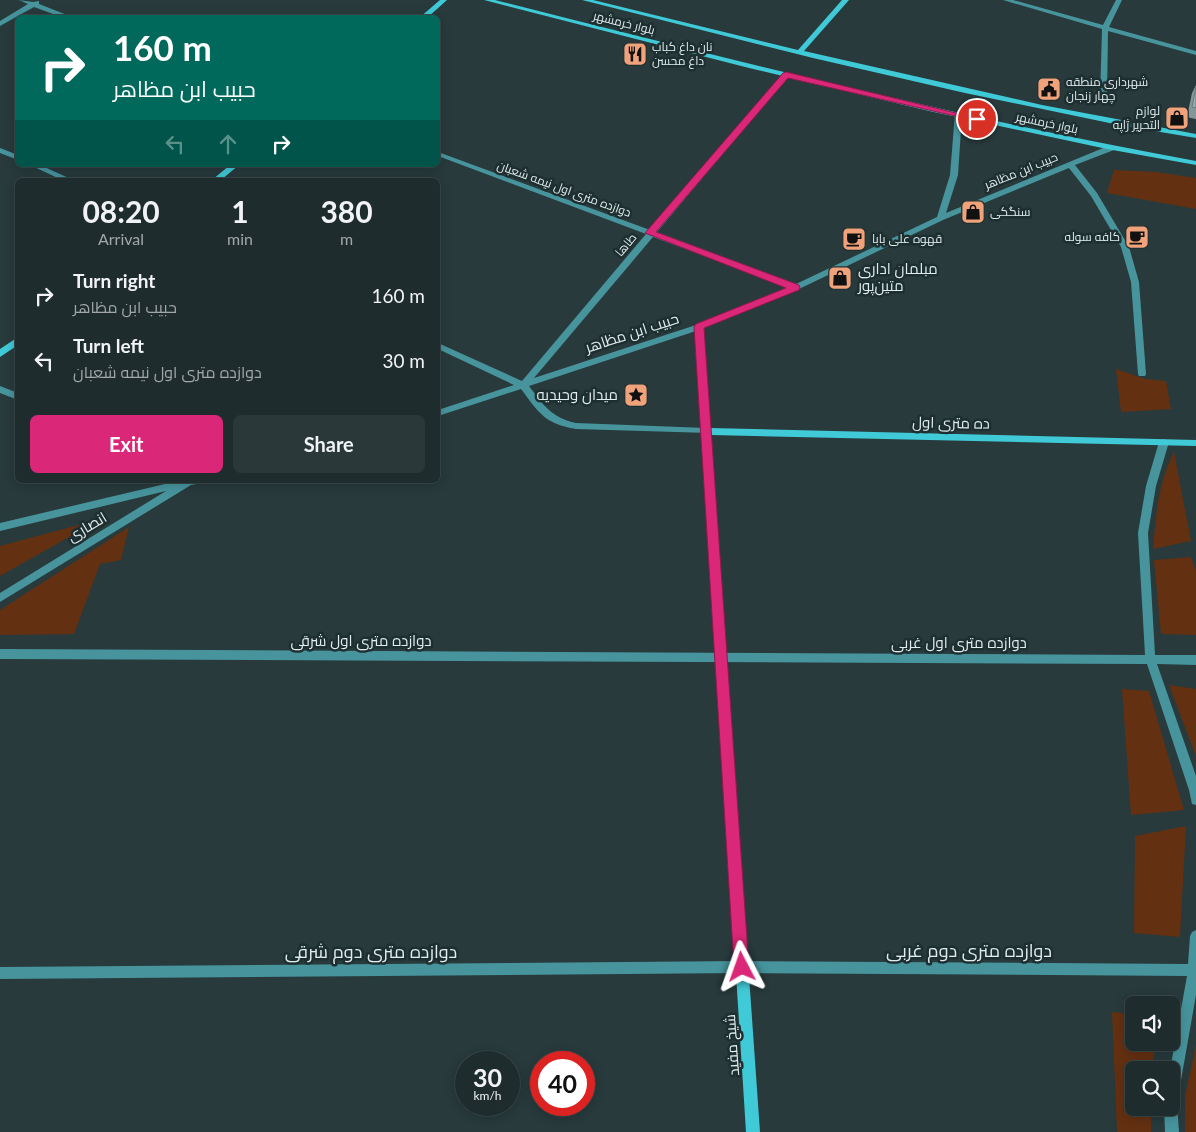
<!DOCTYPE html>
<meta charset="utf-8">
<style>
:root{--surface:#1e2c2d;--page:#2b3839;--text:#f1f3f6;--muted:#a1a7aa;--line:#3c4849;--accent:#db2777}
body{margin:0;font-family:Lato,Cairo,sans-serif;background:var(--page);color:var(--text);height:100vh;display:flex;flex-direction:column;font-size:19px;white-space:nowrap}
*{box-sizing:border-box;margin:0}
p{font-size:16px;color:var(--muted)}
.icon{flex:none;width:28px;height:28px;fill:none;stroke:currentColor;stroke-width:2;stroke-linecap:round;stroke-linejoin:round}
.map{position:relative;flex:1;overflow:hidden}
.sheet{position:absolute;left:15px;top:178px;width:425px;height:305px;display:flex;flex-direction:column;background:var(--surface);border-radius:8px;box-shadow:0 2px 12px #0003,0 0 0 1px var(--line)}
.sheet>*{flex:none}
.guide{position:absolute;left:15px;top:15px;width:425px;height:152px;border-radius:8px;box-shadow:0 2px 12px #0003,0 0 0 1px var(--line);background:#00695c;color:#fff;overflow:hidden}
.buttons{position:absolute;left:1125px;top:996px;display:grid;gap:10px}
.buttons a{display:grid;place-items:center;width:55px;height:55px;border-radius:8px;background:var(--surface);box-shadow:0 2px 12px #0003,0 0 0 1px var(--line);font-size:25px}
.speed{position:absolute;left:455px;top:1051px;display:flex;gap:10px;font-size:25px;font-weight:700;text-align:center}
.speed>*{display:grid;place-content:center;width:65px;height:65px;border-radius:50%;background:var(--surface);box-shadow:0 2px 12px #0003,0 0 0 1px var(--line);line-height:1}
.speed small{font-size:12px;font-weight:400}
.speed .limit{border:8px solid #d22;background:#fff;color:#111}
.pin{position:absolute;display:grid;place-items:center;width:42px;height:42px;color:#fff;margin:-21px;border:2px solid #fff;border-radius:50%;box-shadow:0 1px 5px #0007}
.me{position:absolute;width:55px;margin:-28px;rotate:356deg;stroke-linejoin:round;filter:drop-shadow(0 0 4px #0008)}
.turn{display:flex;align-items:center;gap:18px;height:105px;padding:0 15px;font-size:22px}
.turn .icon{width:65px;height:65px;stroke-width:2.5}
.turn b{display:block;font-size:35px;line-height:42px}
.lanes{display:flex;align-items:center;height:48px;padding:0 15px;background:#0003;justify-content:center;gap:25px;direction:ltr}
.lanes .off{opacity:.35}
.eta{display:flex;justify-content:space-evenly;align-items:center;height:85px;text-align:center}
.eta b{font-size:30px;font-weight:700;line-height:35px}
.primary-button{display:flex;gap:10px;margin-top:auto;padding:10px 15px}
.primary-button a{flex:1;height:58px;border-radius:8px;background:var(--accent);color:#fff;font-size:20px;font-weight:700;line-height:58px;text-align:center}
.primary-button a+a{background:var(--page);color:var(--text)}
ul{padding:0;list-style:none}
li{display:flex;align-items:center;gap:15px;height:65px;padding:0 15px}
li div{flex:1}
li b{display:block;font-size:19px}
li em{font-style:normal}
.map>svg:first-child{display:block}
</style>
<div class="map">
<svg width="1196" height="1132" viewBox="0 0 1196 1132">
<rect width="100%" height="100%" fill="#283a3c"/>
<path fill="#643012" d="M 1114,170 L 1156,172 L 1196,178 L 1196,209 L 1107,193 Z
M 1116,369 L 1145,379 L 1166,381 L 1171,409 L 1121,412 Z
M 1174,452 L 1191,541 L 1153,549 C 1156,515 1158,483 1174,452 Z
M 101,519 L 0,576 L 0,546 Z
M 129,527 L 121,560 L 100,564 L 74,634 L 0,635 L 0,610 Z
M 1191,557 L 1196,571 L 1196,635 L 1161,634 L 1154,560 Z
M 1169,685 L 1196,689 L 1196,756 Z
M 1122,689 L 1149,691 L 1184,810 L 1131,815 Z
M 1186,826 L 1180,937 L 1134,933 L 1135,836 Z
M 1112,1012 L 1134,1014 L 1134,1042 L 1155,1043 L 1153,1070 L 1134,1070 L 1134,1108 L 1151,1108 L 1151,1132 L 1117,1132 Z
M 1196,1045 L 1196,1132 L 1185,1132 L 1185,1096 Z"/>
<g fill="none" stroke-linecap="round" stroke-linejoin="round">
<path fill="#47949d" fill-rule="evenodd" d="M 19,0 L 33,2 L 39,1 L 39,4 L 75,18 L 64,18 L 34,7 L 0,26 L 0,21 L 28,4 Z
M 1003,0 L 1013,0 L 1103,25 L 1116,0 L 1122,0 L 1109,27 L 1196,51 L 1196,55 L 1108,31 L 1107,96 L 1100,98 L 1102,29 Z
M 784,74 L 789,75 L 657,232 L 796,284 L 937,217 L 950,175 L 955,113 L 962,115 L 958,175 L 946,213 L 1108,146 L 1114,146 L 1114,150 L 1075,165 L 1097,193 L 1129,247 L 1139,282 L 1146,374 L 1145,376 L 1139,376 L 1138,374 L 1131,282 L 1121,247 L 1091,196 L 1069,168 L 943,220 L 799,289 L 702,329 L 529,386 C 543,405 552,418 576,423 L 706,428 L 709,429 L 711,431 L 709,433 L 576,429 C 545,424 539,413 521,389 L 438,416 L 438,410 L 514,385 L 438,349 L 438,343 L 522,381 L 646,234 L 438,156 L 438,152 L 650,230 ZM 653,237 L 788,287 L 696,325 L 534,378 Z
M 0,148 L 18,155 L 18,160 L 0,153 Z
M 30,165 L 40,165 L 73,180 L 62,180 Z
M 0,386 L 18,393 L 18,400 L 0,393 Z
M 1164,439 L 1169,442 L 1156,486 L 1148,533 L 1155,655 L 1196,655 L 1196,665 L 1157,664 L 1196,776 L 1196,805 L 1192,804 L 1189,790 L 1147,664 L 0,659 L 0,649 L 1145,655 L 1138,533 L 1146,486 L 1159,442 Z
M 182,480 L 203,480 L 201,483 L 191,485 L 0,602 L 0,593 L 166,491 L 0,531 L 0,523 Z
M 1196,930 L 1196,995 L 1177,1103 L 1179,1132 L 1165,1132 L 1164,1108 L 1171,1108 L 1170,1070 L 1187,976 L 742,973 L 0,979 L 0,967 L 742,961 L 1188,964 L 1190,936 L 1192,932 Z"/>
<path fill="#40c9d7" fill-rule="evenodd" d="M 440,0 L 447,0 L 427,18 L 419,18 Z
M 484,0 L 495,0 C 728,59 960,118 1196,161 L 1196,165 L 1107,149 L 929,111 L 749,68 Z
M 582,0 L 593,0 L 798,50 L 842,0 L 849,0 L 804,51 L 1042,105 L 1196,134 L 1196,138 L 1119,125 L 965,93 L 813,58 Z
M 230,165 L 239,165 L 221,180 L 212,180 Z
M 699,324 L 703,327 L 710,428 L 1196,440 L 1196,446 L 711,435 L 760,1132 L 746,1132 L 695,327 Z
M 18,337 L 18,345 L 0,357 L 0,349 Z"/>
</g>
<path fill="#849697" d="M 1196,85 L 1196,119 L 1195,119 L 1187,117 L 1192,93 Z"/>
<path fill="#99aeb0" stroke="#6b7a7b" d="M 1196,87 L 1196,108 L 1192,107 Z"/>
<path fill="#db2777" stroke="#8e194d" d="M 786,72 L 981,119 L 977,121 L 788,78 L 656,232 L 799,285 L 800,288 L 799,290 L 704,328 L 749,967 L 747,972 L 742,974 L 736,972 L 734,967 L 694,327 L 696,324 L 786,288 L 645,233 L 783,73 Z"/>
<defs>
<g id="restaurant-square" transform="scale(1.25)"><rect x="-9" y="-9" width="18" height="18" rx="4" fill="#f0a27a" stroke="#1e2f31"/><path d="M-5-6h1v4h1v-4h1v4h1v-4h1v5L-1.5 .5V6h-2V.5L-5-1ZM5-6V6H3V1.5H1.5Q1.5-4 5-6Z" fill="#111"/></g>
<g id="civic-square" transform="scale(1.25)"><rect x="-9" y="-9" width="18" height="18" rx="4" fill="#f0a27a" stroke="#1e2f31"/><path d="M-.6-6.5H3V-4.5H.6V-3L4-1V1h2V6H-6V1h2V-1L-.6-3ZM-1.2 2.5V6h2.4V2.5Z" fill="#111"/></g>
<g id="shop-square" transform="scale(1.25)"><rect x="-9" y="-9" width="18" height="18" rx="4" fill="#f0a27a" stroke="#1e2f31"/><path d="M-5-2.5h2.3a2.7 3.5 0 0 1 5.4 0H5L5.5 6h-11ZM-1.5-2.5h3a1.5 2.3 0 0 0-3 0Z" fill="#111"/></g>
<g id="cafe-square" transform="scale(1.25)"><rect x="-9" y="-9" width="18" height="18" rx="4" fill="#f0a27a" stroke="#1e2f31"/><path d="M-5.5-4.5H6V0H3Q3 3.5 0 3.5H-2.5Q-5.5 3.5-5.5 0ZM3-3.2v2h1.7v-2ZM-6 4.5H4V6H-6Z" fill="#111"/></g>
<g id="sight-square" transform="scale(1.25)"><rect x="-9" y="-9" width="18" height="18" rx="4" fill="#f0a27a" stroke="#1e2f31"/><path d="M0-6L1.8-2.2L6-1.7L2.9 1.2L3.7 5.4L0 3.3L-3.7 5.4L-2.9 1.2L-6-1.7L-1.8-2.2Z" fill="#111"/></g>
</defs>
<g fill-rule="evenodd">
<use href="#restaurant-square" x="635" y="54"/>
<use href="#civic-square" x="1049" y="89"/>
<use href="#shop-square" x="1177" y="118"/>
<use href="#shop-square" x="973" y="212"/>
<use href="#cafe-square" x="1137" y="237"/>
<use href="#cafe-square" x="854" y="239"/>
<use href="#shop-square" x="840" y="278"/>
<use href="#sight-square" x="636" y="395"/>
</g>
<g text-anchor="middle" stroke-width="5" stroke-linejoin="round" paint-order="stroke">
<g font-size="12" fill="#e1eced" stroke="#1e2f31">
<text transform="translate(624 23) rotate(14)" y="4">بلوار خرمشهر</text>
<text transform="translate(1047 123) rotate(12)" y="4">بلوار خرمشهر</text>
<text transform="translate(1021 171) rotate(-22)" y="4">حبیب ابن مظاهر</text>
<text transform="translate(564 189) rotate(20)" y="4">دوازده متری اول نیمه شعبان</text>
<text transform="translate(626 245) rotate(-50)" y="4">طاها</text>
</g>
<g font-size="12" fill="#e1eced" stroke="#1e2f31" text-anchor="start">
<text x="652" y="51">نان داغ کباب<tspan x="652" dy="14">داغ محسن</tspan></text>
<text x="1066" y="86">شهرداری منطقه<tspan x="1066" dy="14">چهار زنجان</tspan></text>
<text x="1160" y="115" text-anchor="end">لوازم<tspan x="1160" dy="14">التحریر ژاپه</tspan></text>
<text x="990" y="216">سنگکی</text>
<text x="1120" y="241" text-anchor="end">کافه سوله</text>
<text x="872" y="243">قهوه علی بابا</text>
</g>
<g font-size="15" fill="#e1eced" stroke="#1e2f31" text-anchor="start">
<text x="858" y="274">مبلمان اداری<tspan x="858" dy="17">متین‌پور</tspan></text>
<text x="618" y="400" text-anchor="end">میدان وحیدیه</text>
</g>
<g font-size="15" fill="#e1eced" stroke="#1e2f31">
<text transform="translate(632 333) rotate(-18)" y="5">حبیب ابن مظاهر</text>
<text transform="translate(951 423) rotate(1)" y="5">ده متری اول</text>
<text transform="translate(87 527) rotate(-31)" y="5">انصاری</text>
<text x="361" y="646">دوازده متری اول شرقی</text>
<text x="959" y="648">دوازده متری اول غربی</text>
<text transform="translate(732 1045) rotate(-94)" y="5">شیخ مفید</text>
</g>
<g font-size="18" fill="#e1eced" stroke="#1e2f31">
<text x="969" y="957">دوازده متری دوم غربی</text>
<text x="371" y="958">دوازده متری دوم شرقی</text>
</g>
</g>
</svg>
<div class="buttons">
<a><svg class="icon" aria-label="sound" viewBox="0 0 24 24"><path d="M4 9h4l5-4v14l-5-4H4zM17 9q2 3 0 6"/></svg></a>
<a><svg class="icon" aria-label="search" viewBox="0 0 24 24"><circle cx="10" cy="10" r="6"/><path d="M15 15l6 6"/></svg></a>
</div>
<div class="speed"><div>30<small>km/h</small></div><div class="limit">40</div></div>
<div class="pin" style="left:977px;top:119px;background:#d93025"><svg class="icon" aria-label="arrive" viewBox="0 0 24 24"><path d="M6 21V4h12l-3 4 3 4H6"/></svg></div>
<svg class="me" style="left:742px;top:967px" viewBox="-20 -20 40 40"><path d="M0-17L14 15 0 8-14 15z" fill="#db2777" stroke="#fff" stroke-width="4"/></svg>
<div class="guide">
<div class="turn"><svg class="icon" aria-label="right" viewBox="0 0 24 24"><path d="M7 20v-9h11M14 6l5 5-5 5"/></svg><div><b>160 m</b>حبیب ابن مظاهر</div></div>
<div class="lanes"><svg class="icon off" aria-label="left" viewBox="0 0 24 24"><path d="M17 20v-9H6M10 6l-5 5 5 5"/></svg><svg class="icon off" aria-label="ahead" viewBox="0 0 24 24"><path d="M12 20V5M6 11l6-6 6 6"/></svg><svg class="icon" aria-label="right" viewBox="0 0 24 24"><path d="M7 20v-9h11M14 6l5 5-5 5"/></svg></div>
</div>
<section class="sheet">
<div class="eta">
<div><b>08:20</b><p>Arrival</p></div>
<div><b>1</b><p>min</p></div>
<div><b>380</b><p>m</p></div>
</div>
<ul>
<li><svg class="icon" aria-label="right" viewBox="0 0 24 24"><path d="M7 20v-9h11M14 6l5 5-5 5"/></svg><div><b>Turn right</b><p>حبیب ابن مظاهر</p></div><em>160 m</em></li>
<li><svg class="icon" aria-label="left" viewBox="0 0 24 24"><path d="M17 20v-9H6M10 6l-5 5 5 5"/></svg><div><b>Turn left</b><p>دوازده متری اول نیمه شعبان</p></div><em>30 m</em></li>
</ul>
<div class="primary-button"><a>Exit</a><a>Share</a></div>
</section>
</div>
